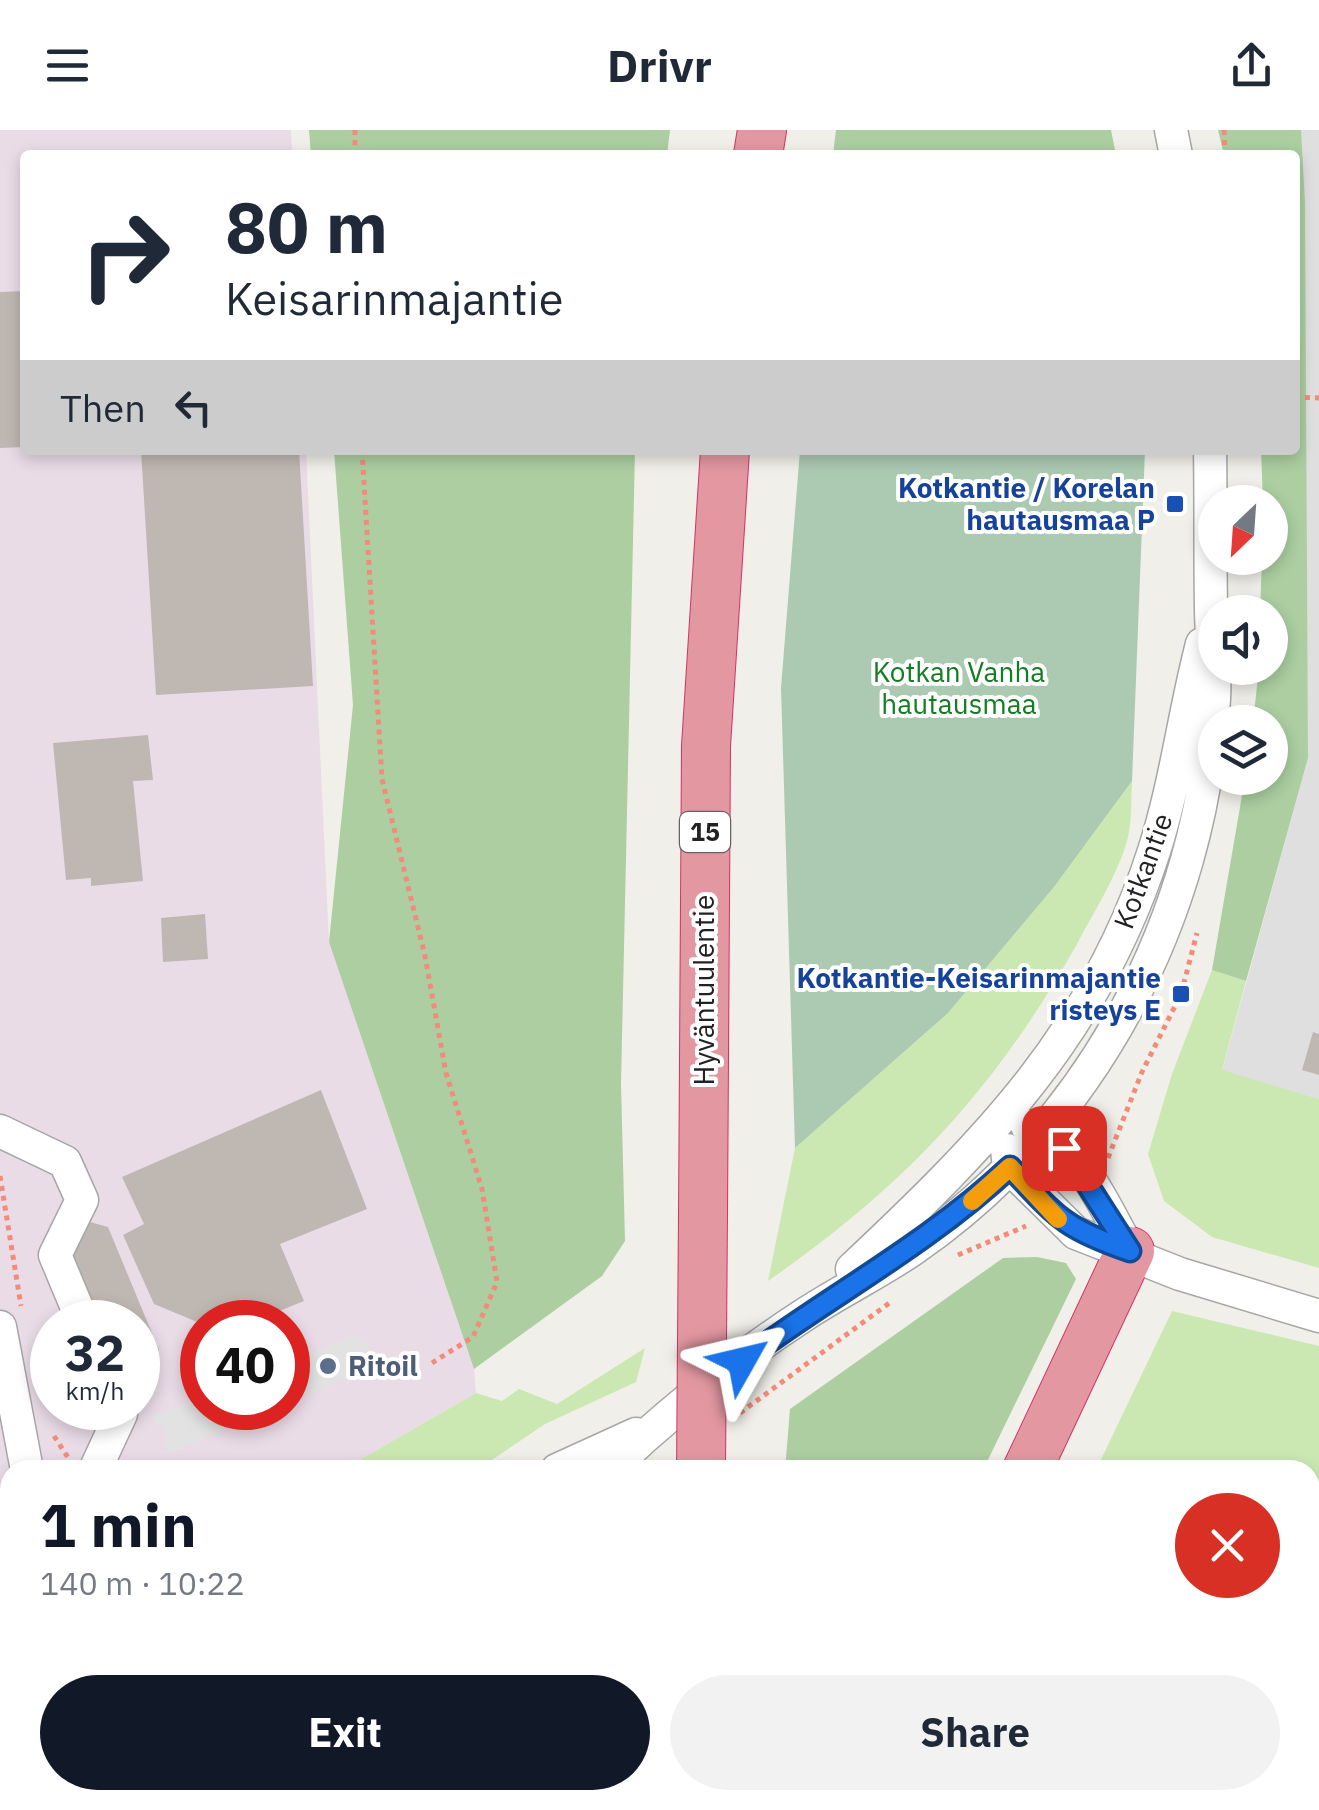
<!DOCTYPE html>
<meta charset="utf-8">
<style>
:root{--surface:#fff;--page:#f2f2f3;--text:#1f2937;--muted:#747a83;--accent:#111827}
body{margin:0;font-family:"IBM Plex Sans",sans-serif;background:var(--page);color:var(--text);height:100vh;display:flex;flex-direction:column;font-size:38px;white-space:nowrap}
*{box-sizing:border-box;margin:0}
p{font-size:32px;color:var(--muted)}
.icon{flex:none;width:55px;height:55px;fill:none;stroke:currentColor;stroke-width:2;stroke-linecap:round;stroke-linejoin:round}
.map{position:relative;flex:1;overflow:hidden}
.drawer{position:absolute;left:0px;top:1330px;width:1320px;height:350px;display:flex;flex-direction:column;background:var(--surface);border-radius:30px 30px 0 0;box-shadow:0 5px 15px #0003}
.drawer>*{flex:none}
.hud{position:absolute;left:20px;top:20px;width:1280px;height:305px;border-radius:10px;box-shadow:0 5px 15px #0003;background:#fff;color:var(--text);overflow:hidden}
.needle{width:65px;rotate:205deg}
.tools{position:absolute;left:1198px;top:355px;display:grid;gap:20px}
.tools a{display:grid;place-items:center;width:90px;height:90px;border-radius:50%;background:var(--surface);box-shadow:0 5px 15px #0003;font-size:50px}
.speed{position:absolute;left:30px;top:1170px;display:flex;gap:20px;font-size:50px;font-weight:700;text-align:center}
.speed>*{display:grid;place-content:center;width:130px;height:130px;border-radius:50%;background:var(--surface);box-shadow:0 5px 15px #0003;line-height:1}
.speed small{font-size:25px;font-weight:400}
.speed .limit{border:15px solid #d22;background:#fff;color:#111}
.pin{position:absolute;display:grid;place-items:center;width:85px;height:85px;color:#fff;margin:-42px;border-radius:20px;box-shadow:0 5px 15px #0006}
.me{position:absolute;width:110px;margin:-55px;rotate:53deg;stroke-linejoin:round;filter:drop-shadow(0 0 8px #0008)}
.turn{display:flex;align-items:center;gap:35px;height:210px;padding:0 40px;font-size:45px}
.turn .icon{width:130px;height:130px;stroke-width:2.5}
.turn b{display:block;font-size:70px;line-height:85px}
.then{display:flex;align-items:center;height:95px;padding:0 40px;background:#0003;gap:20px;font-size:38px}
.round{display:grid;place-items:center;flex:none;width:105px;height:105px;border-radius:52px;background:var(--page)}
.headline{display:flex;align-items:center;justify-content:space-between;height:170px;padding:0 40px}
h1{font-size:60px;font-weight:800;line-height:75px;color:var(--accent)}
.action{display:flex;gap:20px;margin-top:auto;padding:20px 40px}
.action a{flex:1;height:115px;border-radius:60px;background:var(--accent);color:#fff;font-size:40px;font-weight:800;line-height:115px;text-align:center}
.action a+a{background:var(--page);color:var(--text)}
header{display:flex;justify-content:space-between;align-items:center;height:130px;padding:0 40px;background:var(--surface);font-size:45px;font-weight:800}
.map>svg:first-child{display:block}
</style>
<header><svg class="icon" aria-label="menu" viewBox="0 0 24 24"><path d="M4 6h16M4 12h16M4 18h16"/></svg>Drivr<svg class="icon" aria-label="share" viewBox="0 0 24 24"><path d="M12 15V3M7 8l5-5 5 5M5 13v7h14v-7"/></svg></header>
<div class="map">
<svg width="1319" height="1680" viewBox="0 0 1319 1680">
<rect width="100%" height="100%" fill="#f1efe9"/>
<path fill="#e0dfdf" d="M 1301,0 L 1319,0 L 1319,969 L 1222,941 L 1308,628 Z"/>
<path fill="#f1dcda" d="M 0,1485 L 10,1503 L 10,1649 L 0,1656 Z"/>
<path fill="#eadce7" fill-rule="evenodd" d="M 0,0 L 291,0 L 292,25 L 25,25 L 25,320 L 306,320 L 329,812 L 474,1239 L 476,1263 L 342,1340 L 10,1340 L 10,1420 L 0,1420 ZM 52,1192 L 138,1192 L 138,1278 L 52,1278 ZM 202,1192 L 288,1192 L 288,1278 L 202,1278 Z"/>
<path fill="#cbe8b3" d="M 1132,651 C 1131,670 1132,693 1127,711 C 1117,746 1094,782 1077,814 C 995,960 905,1056 768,1151 L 795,1018 L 948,883 L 1054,757 Z
M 1212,840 L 1246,851 L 1222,940 L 1319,969 L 1319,1138 L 1212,1107 L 1164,1071 L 1148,1024 L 1172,944 Z
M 1172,1181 L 1319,1216 L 1319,1543 L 1310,1574 L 1310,1340 L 1096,1340 Z
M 645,1218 L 636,1252 L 545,1294 L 477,1340 L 342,1340 L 476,1263 L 502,1271 L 519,1259 L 557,1274 Z
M 290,1670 L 622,1670 L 621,1680 L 297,1680 Z
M 944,1670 L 1283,1670 L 1280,1680 L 941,1680 Z"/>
<path fill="#accea1" d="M 309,0 L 670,0 L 667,25 L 311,25 Z
M 836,0 L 1111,0 L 1116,25 L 833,25 Z
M 1218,0 L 1301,0 L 1305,72 L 1308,628 L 1246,851 L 1212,840 L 1245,648 L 1270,648 L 1270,592 L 1253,592 L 1259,538 L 1270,538 L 1270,482 L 1260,482 L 1262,428 L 1270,428 L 1270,372 L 1263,372 L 1261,320 L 1295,320 L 1295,25 L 1224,25 Z
M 334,320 L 635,320 L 621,954 L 625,1111 L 602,1146 L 474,1239 L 329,812 L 353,575 Z
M 1037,1127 L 1066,1133 L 1076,1149 L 983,1340 L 785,1340 L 790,1279 L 1003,1128 Z
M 751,1670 L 831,1670 L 828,1680 L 750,1680 Z"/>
<path fill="#acc9b2" d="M 800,320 L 1145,320 L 1132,651 L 1054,757 L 948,883 L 795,1018 L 781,558 Z"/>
<path fill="#e2e2e2" d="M 356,1205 L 371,1221 L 368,1240 L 288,1273 L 288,1232 Z
M 202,1267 L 202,1278 L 277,1278 L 166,1324 L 166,1301 L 151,1287 Z"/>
<path fill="#bfb8b2" d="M 25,161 L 25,317 L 0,318 L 0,162 Z
M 141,320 L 299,320 L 313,556 L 156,565 Z
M 148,605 L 153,650 L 133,651 L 143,751 L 91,756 L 91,748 L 66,750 L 53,613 Z
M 205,784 L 208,829 L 163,832 L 161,788 Z
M 1313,902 L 1319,904 L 1319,945 L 1302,940 Z
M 321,960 L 367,1079 L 280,1114 L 304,1171 L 252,1192 L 202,1194 L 154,1174 L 123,1105 L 144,1094 L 122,1047 Z
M 90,1092 L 108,1097 L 159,1220 L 138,1267 L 138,1192 L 93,1192 L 69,1134 Z"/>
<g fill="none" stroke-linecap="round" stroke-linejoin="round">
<g stroke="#a6a6a6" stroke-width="35">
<path id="minor" d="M 1171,0 L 1176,25
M 1027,996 C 1079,1009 1104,1078 1130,1121
M 0,1001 L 65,1032 L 82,1070 L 55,1125 L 83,1192
M 1007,1020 L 1009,1037 L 1076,1103 L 1180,1144 L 1319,1186
M 852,1139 C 987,1012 1096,902 1154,721 C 1176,653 1184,583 1202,514
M 0,1197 L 27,1340
M 95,1340 L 121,1284 L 118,1278
M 557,1340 L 636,1304
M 609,1340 C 668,1283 735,1230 804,1185 C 839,1162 878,1143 913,1119 C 1093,995 1202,786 1214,569 C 1216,539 1211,508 1211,478 C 1210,426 1211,373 1210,320
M 0,1382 L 10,1380
M 1310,1665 L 1319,1635
M 78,1680 L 92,1670
M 157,1680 L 171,1670"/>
</g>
<g stroke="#d23463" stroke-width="50">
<path id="highway" d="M 758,25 L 762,0
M 703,1084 L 706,616 L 725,320
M 1027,1340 L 1130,1121
M 224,1670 L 232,1680
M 689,1680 L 689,1670
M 866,1680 L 870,1670"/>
</g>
<path stroke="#f28c7a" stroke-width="5" stroke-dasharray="5 5" stroke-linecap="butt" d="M 355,0 L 355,25
M 1224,0 L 1225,25
M 1295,267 L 1319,268
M 362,320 L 382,649 L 425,826 L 446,943 L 482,1059 L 497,1152 L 473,1207 L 432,1233
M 1108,1028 L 1142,942 L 1181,864 L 1197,803
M 0,1046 L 21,1176
M 958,1125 L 1026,1096
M 740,1283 L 892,1171
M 54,1306 L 69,1329
M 0,1421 L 10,1439
M 31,1680 L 44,1670"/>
<use href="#minor" stroke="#fff" stroke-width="32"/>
<use href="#highway" stroke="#e397a1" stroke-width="48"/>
<g stroke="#d23463" stroke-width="50" stroke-linecap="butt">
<path id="highway-bridge" d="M 701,1340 L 703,1084"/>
</g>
<use href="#highway-bridge" stroke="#e397a1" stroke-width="48"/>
</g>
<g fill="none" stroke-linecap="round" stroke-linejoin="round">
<g stroke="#114b97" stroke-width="25">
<path id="route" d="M 742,1231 C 831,1165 928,1114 1010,1037 C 1057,1087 1063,1098 1130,1121 L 1064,1018"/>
</g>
<use href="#route" stroke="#1a73e8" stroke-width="18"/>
<path stroke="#f59e0b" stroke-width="18" d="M 972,1071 L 1010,1037 L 1058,1089"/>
</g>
<g fill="#1a4fb4" stroke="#fff" stroke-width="4">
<rect x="1165" y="364" width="20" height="20" rx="5"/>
<rect x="1171" y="854" width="20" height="20" rx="5"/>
</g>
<circle fill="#5c6f8a" stroke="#fff" stroke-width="4" cx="328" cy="1236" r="10"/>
<g text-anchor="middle" stroke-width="8" stroke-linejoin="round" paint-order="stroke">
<rect fill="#fff" stroke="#646464" stroke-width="2.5" x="680" y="682" width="50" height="40" rx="8"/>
<g font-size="25" font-weight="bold" fill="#222">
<text x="705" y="711">15</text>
</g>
<g font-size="28" font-weight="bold" fill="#164399" stroke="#fff" text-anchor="end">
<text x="1155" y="368">Kotkantie / Korelan<tspan x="1155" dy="32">hautausmaa P</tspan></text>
<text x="1161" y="858">Kotkantie-Keisarinmajantie<tspan x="1161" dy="32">risteys E</tspan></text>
</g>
<g font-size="28" fill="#137d21" stroke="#fff">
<text x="959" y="552">Kotkan Vanha<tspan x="959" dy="32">hautausmaa</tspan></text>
</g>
<g font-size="28" fill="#222" stroke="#fff">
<text transform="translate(1143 741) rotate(-70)" y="10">Kotkantie</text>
<text transform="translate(704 860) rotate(-90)" y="10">Hyväntuulentie</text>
</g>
<g font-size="28" font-weight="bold" fill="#4e5e75" stroke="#fff" text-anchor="start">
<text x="348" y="1246">Ritoil</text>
</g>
</g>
</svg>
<div class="tools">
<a><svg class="needle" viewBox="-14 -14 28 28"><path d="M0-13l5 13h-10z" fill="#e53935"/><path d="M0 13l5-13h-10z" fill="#747a83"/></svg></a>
<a><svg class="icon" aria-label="sound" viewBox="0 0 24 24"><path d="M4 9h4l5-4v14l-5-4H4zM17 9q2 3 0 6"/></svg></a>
<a><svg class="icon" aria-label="layers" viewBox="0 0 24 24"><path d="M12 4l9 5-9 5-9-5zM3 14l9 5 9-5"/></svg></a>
</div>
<div class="speed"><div>32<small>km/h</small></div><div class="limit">40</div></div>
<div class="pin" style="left:1064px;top:1018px;background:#d93025"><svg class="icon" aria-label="arrive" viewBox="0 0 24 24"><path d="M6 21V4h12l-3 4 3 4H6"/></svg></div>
<svg class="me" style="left:742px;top:1231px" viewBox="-20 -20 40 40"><path d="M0-17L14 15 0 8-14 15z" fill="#1a73e8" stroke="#fff" stroke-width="4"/></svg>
<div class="hud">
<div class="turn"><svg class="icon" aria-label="right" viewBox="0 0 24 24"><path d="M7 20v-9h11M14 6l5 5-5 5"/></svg><div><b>80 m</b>Keisarinmajantie</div></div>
<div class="then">Then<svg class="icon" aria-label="left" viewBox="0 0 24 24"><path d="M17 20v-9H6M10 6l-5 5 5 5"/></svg></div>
</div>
<section class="drawer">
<div class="headline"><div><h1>1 min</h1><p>140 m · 10:22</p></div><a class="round" style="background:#d93025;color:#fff"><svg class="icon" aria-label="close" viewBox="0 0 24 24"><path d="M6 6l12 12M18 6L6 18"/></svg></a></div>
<div class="action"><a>Exit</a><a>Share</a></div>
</section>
</div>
